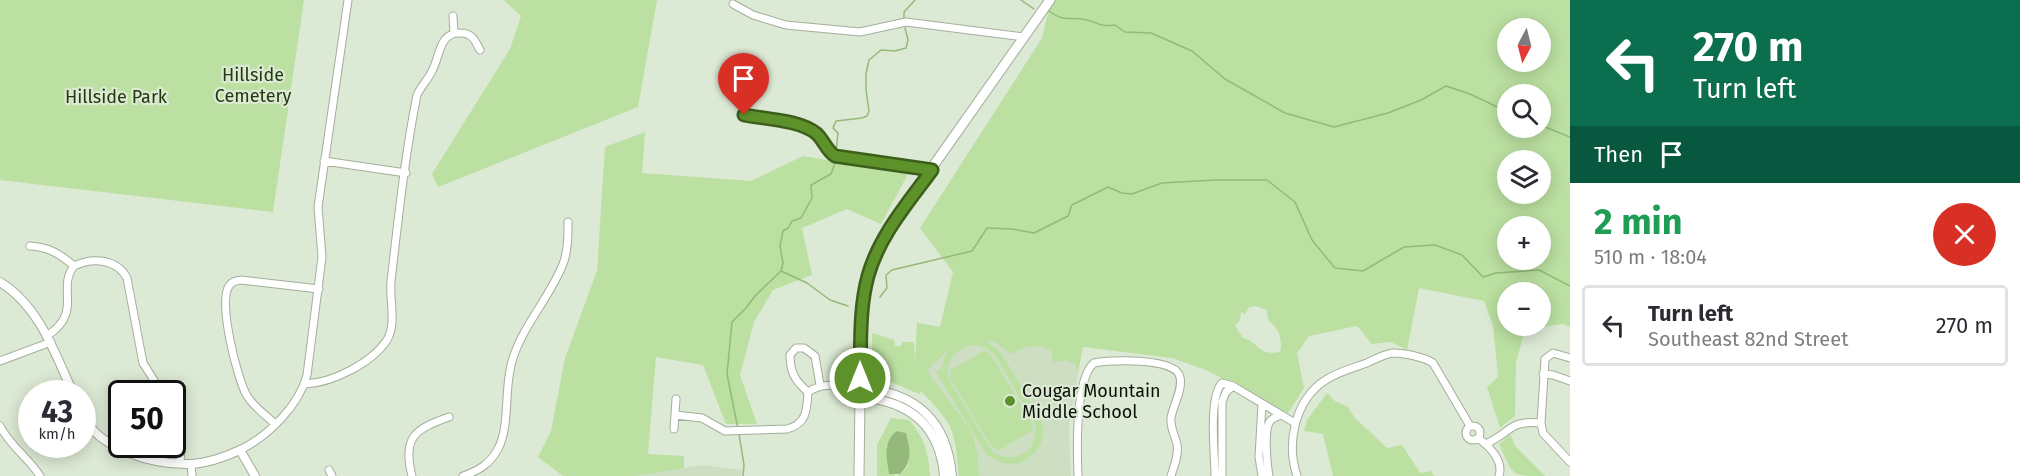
<!DOCTYPE html>
<meta charset="utf-8">
<style>
:root{--surface:#fff;--page:#f7f7f7;--text:#2b2b33;--muted:#7c7c81;--line:#e1e1e2}
body{margin:0;font-family:"Fira Sans",sans-serif;background:var(--page);color:var(--text);height:100vh;display:flex;flex-direction:column;font-size:22px;white-space:nowrap}
*{box-sizing:border-box;margin:0}
p{font-size:20px;color:var(--muted)}
.icon{flex:none;width:33px;height:33px;fill:none;stroke:currentColor;stroke-width:2;stroke-linecap:round;stroke-linejoin:round}
.map{position:relative;flex:1;overflow:hidden}
.side{display:flex;flex-direction:column;background:var(--surface);width:450px}
.side>*{flex:none}
.guide{background:#0b6e4f;color:#fff;overflow:hidden}
.needle{width:39px;rotate:187deg}
.controls{position:absolute;left:1497px;top:18px;display:grid;gap:12px}
.controls a{display:grid;place-items:center;width:54px;height:54px;border-radius:50%;background:var(--surface);box-shadow:0 3px 15px #0003;font-size:30px}
.speed{position:absolute;left:18px;top:380px;display:flex;gap:12px;font-size:30px;font-weight:700;text-align:center}
.speed>*{display:grid;place-content:center;width:78px;height:78px;border-radius:50%;background:var(--surface);box-shadow:0 3px 15px #0003;line-height:1}
.speed small{font-size:15px;font-weight:400}
.speed .limit{border:3px solid #111;border-radius:9px;background:#fff;color:#111}
.pin{position:absolute;display:grid;place-items:center;width:51px;height:51px;color:#fff;margin:-62px -26px;border-radius:50% 50% 50% 0;rotate:-45deg;box-shadow:0 0 6px #0007}
.pin .icon{rotate:45deg}
.me{position:absolute;width:66px;margin:-33px;rotate:0deg;stroke-linejoin:round;filter:drop-shadow(0 0 4px #0008)}
.turn{display:flex;align-items:center;gap:21px;height:126px;padding:0 24px;font-size:27px}
.turn .icon{width:78px;height:78px;stroke-width:2.5}
.turn b{display:block;font-size:42px;line-height:51px}
.then{display:flex;align-items:center;height:57px;padding:0 24px;background:#0003;gap:12px;font-size:22px}
.round{display:grid;place-items:center;flex:none;width:63px;height:63px;border-radius:32px;background:var(--page)}
.headline{display:flex;align-items:center;justify-content:space-between;height:102px;padding:0 24px}
h1{font-size:36px;font-weight:700;line-height:45px;color:#1e9e55}
ul{padding:0;list-style:none}
li{display:flex;align-items:center;gap:18px;height:81px;margin:0 12px 9px;padding:0 12px;border:3px solid var(--line);border-radius:6px}
li div{flex:1}
li b{display:block;font-size:22px}
li em{font-style:normal}
main{display:flex;flex:1;min-height:0}
.map>svg:first-child{display:block}
</style>
<main>
<div class="map">
<svg width="1570" height="476" viewBox="0 0 1570 476">
<rect width="100%" height="100%" fill="#dce9d4"/>
<path fill="#cddec2" d="M 963,340 L 994,341 L 1010,354 L 1027,346 L 1043,346 L 1075,364 L 1078,373 L 1069,427 L 1071,476 L 979,476 L 976,443 L 926,370 L 950,348 Z
M 702,465 L 742,470 L 741,476 L 635,476 Z"/>
<path fill="#bbe0a1" fill-rule="evenodd" d="M 0,0 L 304,0 L 273,212 L 0,180 Z
M 504,0 L 657,0 L 638,107 L 438,187 L 432,174 L 510,49 L 521,16 Z
M 1051,0 L 1570,0 L 1570,327 L 1563,324 L 1525,329 L 1516,363 L 1515,416 L 1500,428 L 1487,387 L 1498,377 L 1493,325 L 1484,301 L 1419,288 L 1407,350 L 1391,342 L 1372,344 L 1357,326 L 1309,336 L 1297,353 L 1304,388 L 1288,413 L 1206,370 L 1172,358 L 1083,347 L 1078,373 L 1075,364 L 1065,360 L 1053,362 L 1051,351 C 1036,342 1025,347 1010,354 L 994,341 L 986,341 L 1001,353 L 1041,419 L 1043,429 L 1042,440 L 1038,449 L 1026,460 L 1016,464 L 1001,463 L 987,455 L 936,372 L 942,368 L 945,355 L 951,347 L 927,370 C 939,391 970,422 975,442 C 978,453 978,465 979,476 L 959,476 C 957,461 957,443 951,429 C 945,415 931,402 921,391 L 919,394 L 889,381 L 889,374 L 885,374 L 885,380 L 872,377 L 872,333 L 894,340 L 895,346 L 901,346 L 902,342 L 914,342 L 915,362 L 917,323 L 940,327 L 953,272 L 920,228 L 1042,38 ZM 1508,28 L 1540,28 L 1540,62 L 1508,62 ZM 1508,94 L 1540,94 L 1540,128 L 1508,128 ZM 1508,160 L 1540,160 L 1540,194 L 1508,194 ZM 1508,226 L 1540,226 L 1540,260 L 1508,260 ZM 1508,292 L 1540,292 L 1540,326 L 1508,326 ZM 1256,306 C 1266,311 1267,306 1268,320 C 1279,328 1283,339 1280,352 C 1258,356 1260,343 1243,338 L 1235,326 L 1240,320 L 1241,312 L 1245,314 L 1249,307 ZM 974,345 L 984,347 L 995,355 L 1035,423 C 1042,450 1013,467 992,451 L 948,378 C 946,360 956,348 974,345 Z
M 645,132 L 642,173 L 751,181 L 803,156 L 908,174 L 881,224 L 847,209 L 802,228 L 812,275 L 773,290 L 754,322 L 740,375 L 757,424 L 726,424 L 703,365 L 656,357 L 648,454 L 684,456 L 684,468 L 635,476 L 563,476 L 538,457 L 551,431 L 565,358 L 597,271 L 605,147 Z
M 985,350 L 987,353 L 989,352 L 1033,425 L 1032,426 L 1034,429 L 998,451 L 996,448 L 993,449 L 949,376 L 951,374 L 949,371 Z
M 1327,393 L 1335,401 L 1348,407 L 1354,417 L 1387,448 L 1402,445 L 1420,473 L 1431,471 L 1434,476 L 1333,476 L 1323,434 L 1304,431 L 1307,420 Z
M 891,418 L 909,420 C 924,438 929,453 930,476 L 877,476 L 877,445 ZM 897,431 L 906,433 C 909,448 915,471 895,476 L 886,446 Z
M 1510,434 L 1515,446 L 1545,476 C 1509,476 1514,476 1499,444 Z"/>
<path fill="#94b97a" d="M 897,431 L 906,433 C 910,449 913,462 900,474 L 889,474 C 887,457 882,442 897,431 Z"/>
<g fill="none" stroke-linecap="round" stroke-linejoin="round">
<path stroke="#94b97a" stroke-width="1.5" d="M 1021,0 L 1034,9
M 1049,11 C 1065,23 1070,16 1087,20 C 1101,23 1097,27 1115,25 L 1125,32 L 1151,33 L 1192,51 L 1225,79 L 1285,113 L 1334,127 L 1388,113 L 1421,100 L 1446,86 L 1470,94 L 1508,112
M 904,18 L 904,12 L 915,0
M 1540,125 L 1570,137
M 836,152 L 838,133 L 833,128 L 836,121 L 862,118 L 867,116 L 869,111 L 866,90 L 866,74 L 869,60 L 881,50 L 895,51 L 906,48 L 908,40 L 905,28
M 781,271 L 807,283 L 830,300 L 848,306
M 880,297 L 887,288 L 886,275 L 892,270 L 972,251 L 987,228 L 1012,229 L 1034,233 L 1068,216 L 1072,205 L 1108,187 L 1122,193 L 1132,194 L 1162,183 L 1215,180 L 1267,180 L 1295,202 L 1312,240 L 1335,268 L 1363,271 L 1404,247 L 1435,245 L 1462,255 L 1483,277 L 1496,273 L 1539,270 L 1570,286
M 738,429 L 727,374 L 732,322 L 746,308 L 755,296 L 781,271 L 783,263 L 780,246 L 783,231 L 788,228 L 792,221 L 801,218 L 812,198 L 811,185 L 831,174 L 835,163
M 739,434 L 744,465 L 743,476"/>
<g stroke="#a3af9b" stroke-width="9">
<path id="minor" d="M 733,4 L 753,15 L 786,25 L 860,32 L 906,22 L 1024,37
M 453,16 L 454,33
M 744,115 C 765,119 803,120 818,135 C 824,141 827,148 832,155 L 835,156 L 932,170
M 324,161 L 406,173
M 30,246 C 49,247 60,254 74,266
M 47,336 C 84,311 56,289 74,266 C 93,257 117,259 127,278 L 143,363 L 162,393
M 1570,358 L 1553,353 L 1545,359 L 1541,423 L 1543,433 L 1570,462
M 0,361 L 51,342
M 1543,374 L 1553,375 L 1570,381
M 305,384 C 332,383 372,363 387,340 C 397,323 389,300 391,281 C 398,221 405,154 417,95 C 421,86 428,80 432,71 C 440,57 439,32 460,33 C 472,33 475,40 480,50
M 808,392 C 795,381 790,372 790,355 L 796,348 L 804,348 L 815,356 L 820,385
M 172,407 C 184,424 181,444 180,463
M 675,415 L 702,418 L 725,431 L 787,429 C 807,424 807,409 808,392 C 823,381 843,386 860,388
M 275,424 C 266,415 252,406 246,394 C 237,377 218,303 229,286 C 232,281 236,281 241,280 L 319,289
M1466 433a7 7 0 1 1 14 0a7 7 0 1 1-14 0Z
M 0,426 C 10,446 28,457 40,476
M 674,429 L 676,399
M 1478,438 C 1490,447 1504,460 1499,476
M 1485,444 C 1512,433 1507,420 1541,423
M 240,450 C 268,436 299,406 307,375 L 322,257 L 318,207 L 348,0
M 191,464 L 192,476
M 329,470 L 332,476
M 412,476 C 402,437 415,429 449,417
M 463,476 C 478,471 490,464 498,449 C 511,424 503,387 513,358 C 524,324 550,297 563,264 C 568,251 568,236 568,222
M 1078,476 C 1077,451 1075,379 1094,363 C 1110,360 1176,357 1180,377 C 1183,390 1173,405 1171,418 C 1170,428 1175,435 1177,444 C 1179,455 1174,466 1171,476
M 1215,476 C 1215,455 1208,398 1222,383 L 1233,386 L 1295,423
M 1222,476 L 1222,402 L 1226,392 L 1233,386
M 1262,476 L 1259,457 L 1262,404
M 1269,476 C 1267,465 1264,432 1269,423 C 1271,418 1277,417 1281,415
M 1297,476 C 1286,443 1295,401 1324,381 C 1337,372 1353,368 1367,363 C 1375,359 1384,354 1393,353 C 1404,353 1424,357 1433,363 L 1470,426"/>
</g>
<g stroke="#a3af9b" stroke-width="10">
<path id="tertiary" d="M 0,282 C 39,306 55,353 73,393
M 860,388 C 916,392 947,420 952,476
M 860,397 C 909,401 940,425 944,476
M 82,415 C 100,450 154,465 191,464 C 209,463 225,457 240,450 L 255,476"/>
</g>
<g stroke="#a3af9b" stroke-width="11">
<path id="secondary" d="M 859,476 L 861,314 L 868,277 L 874,259 L 891,226 L 1050,0"/>
</g>
<use href="#minor" stroke="#fff" stroke-width="7"/>
<use href="#tertiary" stroke="#fff" stroke-width="8"/>
<use href="#secondary" stroke="#fff" stroke-width="9"/>
</g>
<g fill="none" stroke-linecap="round" stroke-linejoin="round">
<g stroke="#3c5e1b" stroke-width="15">
<path id="route" d="M 744,115 C 765,119 801,120 817,134 C 824,141 827,151 835,156 L 932,170 C 908,203 879,236 868,276 C 859,309 861,344 860,378"/>
</g>
<use href="#route" stroke="#5d912a" stroke-width="10"/>
</g>
<circle fill="#5d912a" stroke="#dce9d4" stroke-width="2" cx="1010" cy="401" r="6"/>
<g text-anchor="middle" stroke-width="4.5" stroke-linejoin="round" paint-order="stroke">
<g font-size="18" fill="#22390c" stroke="#dce9d4">
<text x="253" y="81">Hillside<tspan x="253" dy="21">Cemetery</tspan></text>
<text x="116" y="103">Hillside Park</text>
</g>
<g font-size="18" fill="#0c1009" stroke="#dce9d4" text-anchor="start">
<text x="1022" y="397">Cougar Mountain<tspan x="1022" dy="21">Middle School</tspan></text>
</g>
</g>
</svg>
<div class="controls">
<a><svg class="needle" viewBox="-14 -14 28 28"><path d="M0-13l5 13h-10z" fill="#e53935"/><path d="M0 13l5-13h-10z" fill="#7c7c81"/></svg></a>
<a><svg class="icon" aria-label="search" viewBox="0 0 24 24"><circle cx="10" cy="10" r="6"/><path d="M15 15l6 6"/></svg></a>
<a><svg class="icon" aria-label="layers" viewBox="0 0 24 24"><path d="M12 4l9 5-9 5-9-5zM3 14l9 5 9-5"/></svg></a>
<a>+</a>
<a>−</a>
</div>
<div class="speed"><div>43<small>km/h</small></div><div class="limit">50</div></div>
<div class="pin" style="left:744px;top:115px;background:#d93025"><svg class="icon" aria-label="arrive" viewBox="0 0 24 24"><path d="M6 21V4h12l-3 4 3 4H6"/></svg></div>
<svg class="me" style="left:860px;top:378px" viewBox="-20 -20 40 40"><circle r="17" fill="#5d912a" stroke="#fff" stroke-width="3"/><path d="M0-11L8 9 0 5-8 9z" fill="#fff"/></svg>
</div>
<section class="side">
<div class="guide">
<div class="turn"><svg class="icon" aria-label="left" viewBox="0 0 24 24"><path d="M17 20v-9H6M10 6l-5 5 5 5"/></svg><div><b>270 m</b>Turn left</div></div>
<div class="then">Then<svg class="icon" aria-label="arrive" viewBox="0 0 24 24"><path d="M6 21V4h12l-3 4 3 4H6"/></svg></div>
</div>
<div class="headline"><div><h1>2 min</h1><p>510 m · 18:04</p></div><a class="round" style="background:#d93025;color:#fff"><svg class="icon" aria-label="close" viewBox="0 0 24 24"><path d="M6 6l12 12M18 6L6 18"/></svg></a></div>
<ul>
<li><svg class="icon" aria-label="left" viewBox="0 0 24 24"><path d="M17 20v-9H6M10 6l-5 5 5 5"/></svg><div><b>Turn left</b><p>Southeast 82nd Street</p></div><em>270 m</em></li>
</ul>
</section>
</main>
